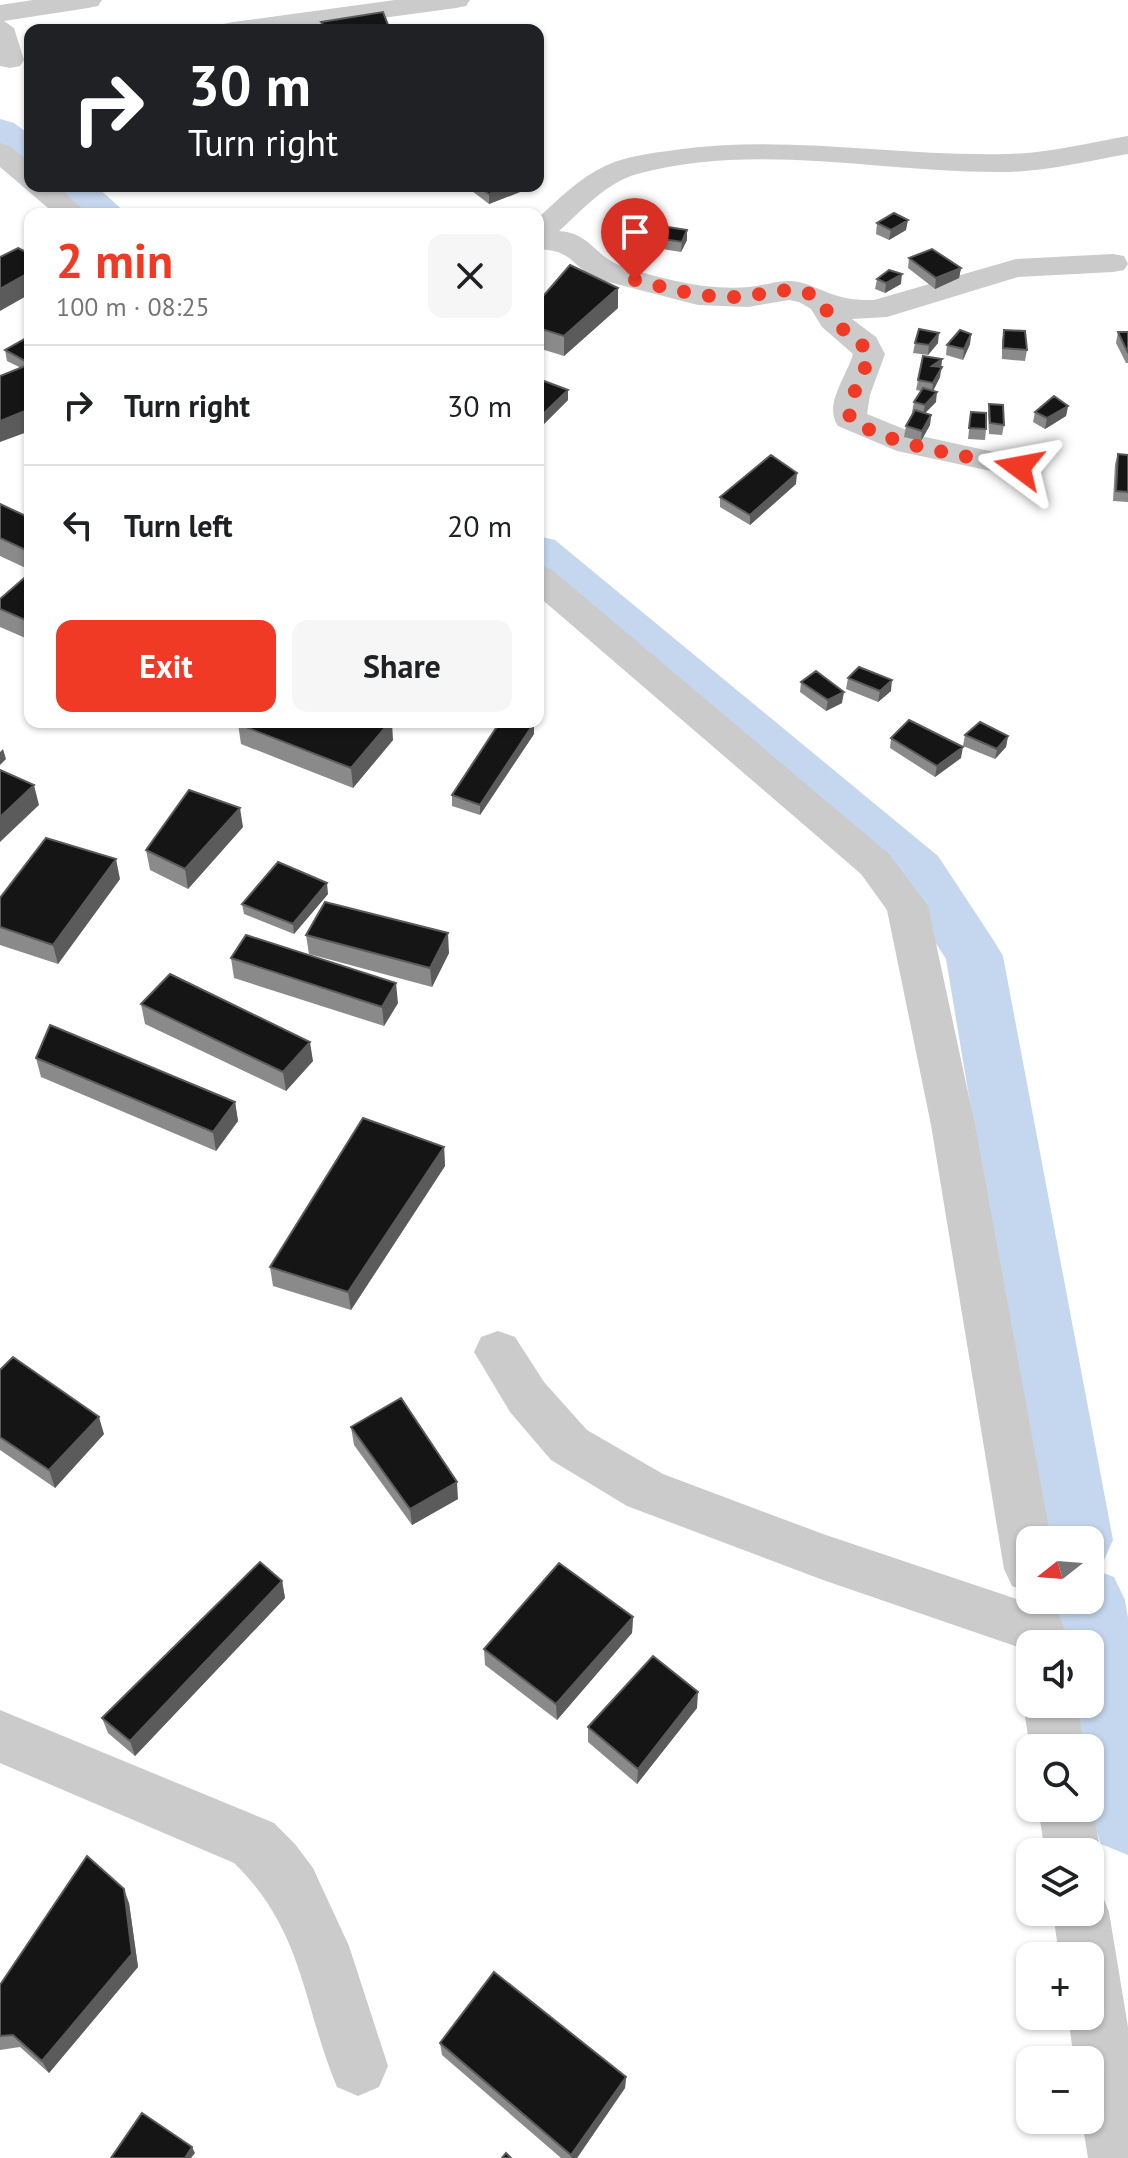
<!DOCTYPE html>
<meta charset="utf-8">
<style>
:root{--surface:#fff;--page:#f6f6f6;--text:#202124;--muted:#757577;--line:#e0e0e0;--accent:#f13a25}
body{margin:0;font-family:"PT Sans",sans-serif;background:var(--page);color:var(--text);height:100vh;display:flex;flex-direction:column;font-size:30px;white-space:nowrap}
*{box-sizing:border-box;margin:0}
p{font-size:26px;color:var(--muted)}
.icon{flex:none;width:44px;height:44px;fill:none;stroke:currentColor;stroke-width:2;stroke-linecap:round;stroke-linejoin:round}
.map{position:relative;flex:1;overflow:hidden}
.side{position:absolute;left:24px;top:208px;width:520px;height:520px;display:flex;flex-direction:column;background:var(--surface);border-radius:16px;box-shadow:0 2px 6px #0004}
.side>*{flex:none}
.top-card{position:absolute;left:24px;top:24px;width:520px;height:168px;border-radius:16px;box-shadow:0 2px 6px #0004;background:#202124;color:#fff;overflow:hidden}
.needle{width:52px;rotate:253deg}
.tools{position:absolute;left:1016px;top:1526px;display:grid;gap:16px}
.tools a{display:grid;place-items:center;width:88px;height:88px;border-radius:16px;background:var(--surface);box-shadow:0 2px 6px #0004;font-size:40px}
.pin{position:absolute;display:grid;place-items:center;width:68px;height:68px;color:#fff;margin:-82px -34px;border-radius:50% 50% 50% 0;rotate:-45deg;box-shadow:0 0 8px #0007}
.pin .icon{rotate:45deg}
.me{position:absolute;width:88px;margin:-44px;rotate:283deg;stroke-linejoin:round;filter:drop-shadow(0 0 6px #0008)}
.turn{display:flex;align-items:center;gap:28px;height:168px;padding:0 32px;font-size:36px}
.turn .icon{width:104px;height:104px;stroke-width:2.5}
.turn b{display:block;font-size:56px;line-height:68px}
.round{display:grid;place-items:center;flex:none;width:84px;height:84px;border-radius:16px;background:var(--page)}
.head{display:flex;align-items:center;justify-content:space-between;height:136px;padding:0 32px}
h1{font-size:48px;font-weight:700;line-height:60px;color:var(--accent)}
.cta{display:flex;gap:16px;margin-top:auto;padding:16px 32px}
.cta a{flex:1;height:92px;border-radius:16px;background:var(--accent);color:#fff;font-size:32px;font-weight:700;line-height:92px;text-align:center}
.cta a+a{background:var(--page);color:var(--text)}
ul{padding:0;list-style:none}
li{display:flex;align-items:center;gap:24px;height:120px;padding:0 32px;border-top:2px solid var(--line)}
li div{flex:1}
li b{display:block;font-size:30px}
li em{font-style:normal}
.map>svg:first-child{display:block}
</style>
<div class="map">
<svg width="1128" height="2158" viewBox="0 0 1128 2158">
<rect width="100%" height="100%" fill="#fff"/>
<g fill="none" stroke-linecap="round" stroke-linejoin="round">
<path fill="#c5d7ee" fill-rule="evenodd" d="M 0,119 L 14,123 L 30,135 L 30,166 L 16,163 L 0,150 Z
M 50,186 L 96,186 L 127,214 L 80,214 Z
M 538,536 L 555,540 L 938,856 L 994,941 L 1003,956 L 1113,1540 L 1103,1562 L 1090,1567 L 1090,1540 L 1043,1540 L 946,959 L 898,884 L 538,577 Z
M 1090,1568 L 1114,1577 L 1125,1600 L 1128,1618 L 1128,1855 L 1101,1844 L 1088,1808 L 1090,1748 L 1078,1748 L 1071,1704 L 1090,1704 L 1090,1644 L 1061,1644 L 1053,1600 L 1090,1600 Z"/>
<path fill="#cbcbcb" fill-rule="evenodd" d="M 33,0 L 102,0 L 98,6 L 88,8 L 4,21 L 14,28 L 24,60 L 20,66 L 10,68 L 0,66 L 0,5 Z
M 395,0 L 470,0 L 466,6 L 456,8 L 294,30 L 219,30 L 223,24 L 233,22 Z
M 1128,136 L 1128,154 C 1088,161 1048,171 1008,172 C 885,174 758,141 637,174 C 607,182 581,211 559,231 C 591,233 596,258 622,266 C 661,279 707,291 749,287 C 763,286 777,280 791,281 C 809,282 822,292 838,296 C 850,300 862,300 874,300 L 1016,259 L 1113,254 L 1124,256 L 1128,264 L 1124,270 L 1113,272 L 1018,277 L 887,317 L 852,319 L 876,337 L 885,354 L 870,395 L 867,414 L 921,436 L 1031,460 L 1036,467 L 1031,474 L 1019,477 L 897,451 L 838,426 C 823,405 847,376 853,354 L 822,327 L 811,309 L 799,302 L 789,300 L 748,307 L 698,305 L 597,279 C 569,264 574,251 538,249 L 538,218 C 559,199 579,178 605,166 C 626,156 652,153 675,150 C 787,134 896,157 1008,154 C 1049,153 1088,143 1128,136 Z
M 0,143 L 10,146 L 30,163 L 30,186 L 58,186 L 88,214 L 55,214 L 0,167 Z
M 538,565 L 551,569 L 889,854 L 928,906 L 975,1125 L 1051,1540 L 1030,1540 L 1030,1593 L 1012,1586 L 1004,1569 L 931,1125 L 887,910 L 861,874 L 538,596 Z
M 498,1331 L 515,1337 L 544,1382 L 587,1430 L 663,1474 L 823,1534 L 1058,1613 L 1065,1630 L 1059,1644 L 1030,1644 L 1030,1651 L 823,1580 L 627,1506 L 551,1460 L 510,1412 L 474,1352 L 481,1337 Z
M 1030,1688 L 1030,1704 L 1077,1704 L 1084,1748 L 1030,1748 L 1023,1704 Z
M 0,1710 L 274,1823 L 295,1844 L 313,1868 L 349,1946 L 388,2066 L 379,2087 L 358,2096 L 337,2087 C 302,2003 304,1931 234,1863 L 0,1763 Z
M 1090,1799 L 1101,1852 L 1090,1873 L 1090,1852 L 1045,1852 L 1038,1808 L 1090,1808 Z
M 1090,1887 L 1101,1892 L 1109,1912 L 1128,2027 L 1128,2158 L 1088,2158 L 1082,2120 L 1090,2120 L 1090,2060 L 1074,2060 L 1068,2016 L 1090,2016 L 1090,1956 L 1059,1956 L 1053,1912 L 1090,1912 Z"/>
</g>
<path fill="#8a8a8a" d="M 472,186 L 520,186 L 520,192 L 489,204 L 472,191 Z
M 877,223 L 906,230 L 889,240 L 876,234 Z
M 663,239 L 687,240 L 681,252 L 662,249 Z
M 909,258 L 961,268 L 959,278 L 935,289 L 908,268 Z
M 877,279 L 901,284 L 885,293 L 875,289 Z
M 538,302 L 618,308 L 564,356 L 538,348 Z
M 1004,330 L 1027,350 L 1025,361 L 1002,359 L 1002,341 Z
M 1118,332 L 1128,332 L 1128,363 L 1126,363 L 1116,343 Z
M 971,334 L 970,344 L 963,360 L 946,355 L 947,345 Z
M 30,336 L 30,431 L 21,368 L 7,361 L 5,350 Z
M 915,343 L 938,343 L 928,355 L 913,353 Z
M 942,359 L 940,377 L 933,391 L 936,402 L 925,413 L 931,415 L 930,425 L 921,441 L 904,437 L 906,426 L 913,413 L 912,412 L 914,402 L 921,391 L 916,390 L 918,380 Z
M 538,388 L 568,400 L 542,426 L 538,422 Z
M 989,404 L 1004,425 L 1002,435 L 989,434 L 988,414 Z
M 1068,406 L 1066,416 L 1045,429 L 1033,422 L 1035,412 Z
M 971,412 L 986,429 L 985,440 L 968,439 Z
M 1118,454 L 1128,455 L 1128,502 L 1113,501 L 1115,464 Z
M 796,484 L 750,525 L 720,507 L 720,497 Z
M 0,504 L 30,518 L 30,570 L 0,556 Z
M 30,573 L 30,640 L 0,627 L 0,599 Z
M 848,678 L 891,691 L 878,702 L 846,689 Z
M 801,682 L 842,703 L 826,711 L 800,692 Z
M 534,723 L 534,734 L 480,815 L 452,806 L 452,795 Z
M 238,724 L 393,740 L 353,788 L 241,744 Z
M 965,735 L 1008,736 L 1006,747 L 995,759 L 963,746 Z
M 891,738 L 961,758 L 935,777 L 890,748 Z
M 243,827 L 188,889 L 150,870 L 146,850 Z
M 120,879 L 58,964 L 0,945 L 0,898 Z
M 328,894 L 294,934 L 244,914 L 242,904 Z
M 306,935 L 449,953 L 432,987 L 309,954 Z
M 231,958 L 398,1003 L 384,1026 L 234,978 Z
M 141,1004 L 313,1061 L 286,1091 L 145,1024 Z
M 36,1058 L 235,1102 L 238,1121 L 216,1151 L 41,1077 Z
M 444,1147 L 445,1166 L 351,1310 L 273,1286 L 270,1267 Z
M 0,1370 L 104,1434 L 55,1488 L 0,1450 Z
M 351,1427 L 458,1499 L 412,1525 L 354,1445 Z
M 282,1581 L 285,1598 L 135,1756 L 108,1733 L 102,1718 Z
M 633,1617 L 632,1633 L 557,1720 L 485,1665 L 484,1649 Z
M 697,1708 L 637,1784 L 588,1742 L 588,1727 Z
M 129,1903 L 138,1967 L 49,2073 L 20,2047 L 0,2050 L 0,1985 Z
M 440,2043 L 626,2077 L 625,2088 L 577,2158 L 561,2158 L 442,2055 Z"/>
<path fill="#5b5b5b" d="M 510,186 L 520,186 L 520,192 L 489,204 L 489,194 Z
M 908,220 L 906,230 L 889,240 L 891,230 Z
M 687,230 L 687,240 L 681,252 L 682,242 Z
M 961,268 L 959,278 L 935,289 L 936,278 Z
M 30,272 L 30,294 L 0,311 L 0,289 Z
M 902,274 L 901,284 L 885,293 L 886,283 Z
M 618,288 L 618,308 L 564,356 L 564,336 Z
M 939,333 L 938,343 L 928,355 L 929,345 Z
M 971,334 L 970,344 L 963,360 L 964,349 Z
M 942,359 L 940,377 L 932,393 L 933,383 L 932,366 Z
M 568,390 L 568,400 L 542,426 L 542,415 Z
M 937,392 L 936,402 L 923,415 L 925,405 Z
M 1068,406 L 1066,416 L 1045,429 L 1047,418 Z
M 30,409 L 30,431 L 0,442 L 0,421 Z
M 931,415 L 930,425 L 921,441 L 922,431 Z
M 797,473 L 796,484 L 750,525 L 750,515 Z
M 892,680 L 891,691 L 878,702 L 880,691 Z
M 844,692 L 842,703 L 826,711 L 828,700 Z
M 390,722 L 392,722 L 393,740 L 353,788 L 351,768 Z
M 534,723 L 534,734 L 480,815 L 480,805 Z
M 1008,736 L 1006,747 L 995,759 L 997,749 Z
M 963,747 L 961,758 L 935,777 L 937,766 Z
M 3,749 L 6,759 L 0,765 L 0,752 Z
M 34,785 L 39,805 L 0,842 L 0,817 Z
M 240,808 L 243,827 L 188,889 L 185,869 Z
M 116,859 L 120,879 L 58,964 L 53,945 Z
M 327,883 L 328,894 L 294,934 L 293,924 Z
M 448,933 L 449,953 L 432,987 L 430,968 Z
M 396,983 L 398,1003 L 384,1026 L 382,1007 Z
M 310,1042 L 313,1061 L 286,1091 L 283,1072 Z
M 235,1102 L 238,1121 L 216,1151 L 213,1132 Z
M 444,1147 L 445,1166 L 351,1310 L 348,1292 Z
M 99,1417 L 104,1434 L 55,1488 L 49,1470 Z
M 457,1482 L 458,1499 L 412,1525 L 410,1509 Z
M 282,1581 L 285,1598 L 135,1756 L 130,1741 Z
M 633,1617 L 632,1633 L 557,1720 L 556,1704 Z
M 698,1692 L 697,1708 L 637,1784 L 638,1769 Z
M 124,1889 L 129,1903 L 138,1967 L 49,2073 L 42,2061 Z
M 626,2077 L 625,2088 L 577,2158 L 571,2158 L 571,2155 Z
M 192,2147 L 195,2153 L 191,2158 L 185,2158 Z"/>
<path fill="#151515" stroke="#5b5b5b" stroke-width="2" d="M 383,12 L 390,30 L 327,30 L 321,22 Z
M 478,186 L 510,186 L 489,194 Z
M 894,213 L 908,220 L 891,230 L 877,223 Z
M 668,227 L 687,230 L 682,242 L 663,239 Z
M 18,248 L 30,254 L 30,272 L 0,289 L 0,257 Z
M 932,249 L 961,268 L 936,278 L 909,258 Z
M 570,265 L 618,288 L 564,336 L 538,328 L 538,302 Z
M 889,270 L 902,274 L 886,283 L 877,279 Z
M 919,329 L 939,333 L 929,345 L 915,343 Z
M 960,330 L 971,334 L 964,349 L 947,345 Z
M 1004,330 L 1025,331 L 1027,350 L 1003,348 Z
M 1118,332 L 1128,332 L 1128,353 Z
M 30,336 L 30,361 L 27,362 L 5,350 Z
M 923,356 L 942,359 L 932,366 L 942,367 L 933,383 L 918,380 Z
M 30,364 L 30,409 L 0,421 L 0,376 Z
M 544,381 L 568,390 L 542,415 L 538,412 L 538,388 Z
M 923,388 L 937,392 L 925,405 L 914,402 Z
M 1054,396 L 1068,406 L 1047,418 L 1035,412 Z
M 989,404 L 1003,405 L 1004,425 L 990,423 Z
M 915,410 L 931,415 L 922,431 L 906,426 Z
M 971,412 L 986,413 L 986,429 L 969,428 Z
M 1118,454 L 1128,455 L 1128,492 L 1116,491 Z
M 771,455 L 797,473 L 750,515 L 720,497 Z
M 0,504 L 30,518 L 30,552 L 0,538 Z
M 30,573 L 30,622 L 0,609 L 0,599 Z
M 859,667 L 892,680 L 880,691 L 848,678 Z
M 816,671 L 844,692 L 828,700 L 801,682 Z
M 909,720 L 963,747 L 937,766 L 891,738 Z
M 239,722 L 390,722 L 351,768 L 238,724 Z
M 500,722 L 529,722 L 534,723 L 480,805 L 452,795 Z
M 980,722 L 1008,736 L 997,749 L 965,735 Z
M 0,770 L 34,785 L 0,817 Z
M 189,790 L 240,808 L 185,869 L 146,850 Z
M 46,838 L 116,859 L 53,945 L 0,927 L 0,898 Z
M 278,862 L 327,883 L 293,924 L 242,904 Z
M 325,902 L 448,933 L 430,968 L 306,935 Z
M 246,935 L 396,983 L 382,1007 L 231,958 Z
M 170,974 L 310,1042 L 283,1072 L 141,1004 Z
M 50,1025 L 235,1102 L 213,1132 L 36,1058 Z
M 363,1118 L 444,1147 L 348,1292 L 270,1267 Z
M 13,1357 L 99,1417 L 49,1470 L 0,1437 L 0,1370 Z
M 401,1398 L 457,1482 L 410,1509 L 351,1427 Z
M 260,1562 L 282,1581 L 130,1741 L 102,1718 Z
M 559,1563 L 633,1617 L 556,1704 L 484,1649 Z
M 653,1656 L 698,1692 L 638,1769 L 588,1727 Z
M 87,1856 L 124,1889 L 132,1954 L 42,2061 L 13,2035 L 0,2036 L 0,1985 Z
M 494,1972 L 626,2077 L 571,2155 L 440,2043 Z
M 142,2113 L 192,2147 L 185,2158 L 111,2158 Z
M 506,2153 L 511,2158 L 502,2158 Z"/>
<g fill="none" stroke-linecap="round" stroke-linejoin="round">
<path stroke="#f13a25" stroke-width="14" stroke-dasharray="0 25.2" d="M 635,280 C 667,288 698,297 731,297 C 757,298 785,284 810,294 C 824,300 825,311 834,321 C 845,333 860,339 869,354 C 865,376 846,399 850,419 C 894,448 966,455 1019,467"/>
</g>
</svg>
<div class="tools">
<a><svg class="needle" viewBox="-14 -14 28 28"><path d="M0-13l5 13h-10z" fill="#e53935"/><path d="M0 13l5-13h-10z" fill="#757577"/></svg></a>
<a><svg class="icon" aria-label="sound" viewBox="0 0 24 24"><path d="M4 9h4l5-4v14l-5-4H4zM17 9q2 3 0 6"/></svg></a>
<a><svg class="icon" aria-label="search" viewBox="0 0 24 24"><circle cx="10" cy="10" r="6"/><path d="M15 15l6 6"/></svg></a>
<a><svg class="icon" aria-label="layers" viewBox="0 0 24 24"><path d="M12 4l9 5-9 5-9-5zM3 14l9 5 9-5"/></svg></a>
<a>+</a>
<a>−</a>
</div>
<div class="pin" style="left:635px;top:280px;background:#d93025"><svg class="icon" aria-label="arrive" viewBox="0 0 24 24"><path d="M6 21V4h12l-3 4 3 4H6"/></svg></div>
<svg class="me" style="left:1019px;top:467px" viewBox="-20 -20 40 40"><path d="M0-17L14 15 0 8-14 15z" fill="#f13a25" stroke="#fff" stroke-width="4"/></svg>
<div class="top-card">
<div class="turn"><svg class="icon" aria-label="right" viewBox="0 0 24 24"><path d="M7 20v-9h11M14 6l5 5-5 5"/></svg><div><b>30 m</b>Turn right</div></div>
</div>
<section class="side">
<div class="head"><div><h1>2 min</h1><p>100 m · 08:25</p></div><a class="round"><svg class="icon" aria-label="close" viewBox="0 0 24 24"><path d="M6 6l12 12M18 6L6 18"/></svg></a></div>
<ul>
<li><svg class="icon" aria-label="right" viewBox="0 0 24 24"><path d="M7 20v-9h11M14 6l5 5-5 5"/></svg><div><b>Turn right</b></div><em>30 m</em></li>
<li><svg class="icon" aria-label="left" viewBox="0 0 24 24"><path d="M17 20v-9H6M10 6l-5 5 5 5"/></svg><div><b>Turn left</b></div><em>20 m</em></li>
</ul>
<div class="cta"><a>Exit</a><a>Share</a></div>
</section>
</div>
